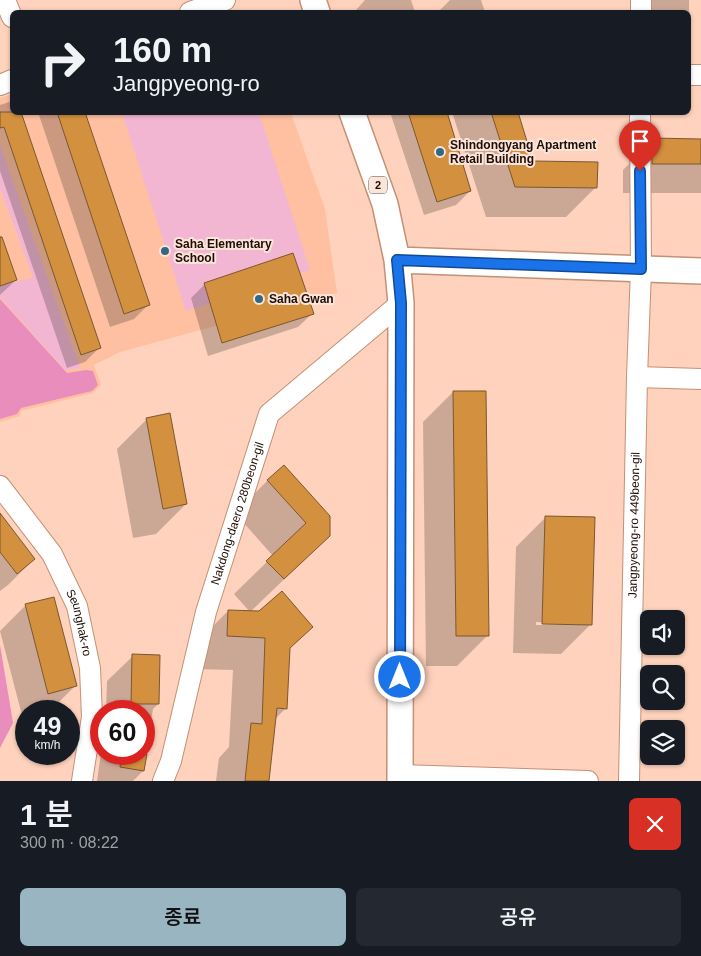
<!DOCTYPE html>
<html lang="ko">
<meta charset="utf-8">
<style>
:root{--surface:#171b24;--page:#242831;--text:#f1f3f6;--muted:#9ea1a6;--accent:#9ab5c2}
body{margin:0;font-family:Helvetica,"Noto Sans KR",sans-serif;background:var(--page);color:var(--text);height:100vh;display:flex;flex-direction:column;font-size:19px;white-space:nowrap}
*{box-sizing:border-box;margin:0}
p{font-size:16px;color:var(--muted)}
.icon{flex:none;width:28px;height:28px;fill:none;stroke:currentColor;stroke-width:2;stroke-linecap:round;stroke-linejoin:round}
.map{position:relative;height:781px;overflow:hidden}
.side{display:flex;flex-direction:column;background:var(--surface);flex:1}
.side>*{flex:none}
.top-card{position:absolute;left:10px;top:10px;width:681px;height:105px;border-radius:8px;box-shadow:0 1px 4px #0004;background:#171b24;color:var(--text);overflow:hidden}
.buttons{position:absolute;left:640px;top:610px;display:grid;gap:10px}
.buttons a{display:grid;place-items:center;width:45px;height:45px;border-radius:8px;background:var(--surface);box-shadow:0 1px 4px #0004;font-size:25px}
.speed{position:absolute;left:15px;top:700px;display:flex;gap:10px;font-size:25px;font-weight:700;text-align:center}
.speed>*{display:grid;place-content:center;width:65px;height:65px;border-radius:50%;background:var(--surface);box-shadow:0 1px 4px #0004;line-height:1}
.speed small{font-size:12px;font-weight:400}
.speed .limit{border:8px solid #d22;background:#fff;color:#111}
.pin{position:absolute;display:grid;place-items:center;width:42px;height:42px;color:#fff;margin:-51px -21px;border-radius:50% 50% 50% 0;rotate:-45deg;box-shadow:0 0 5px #0007}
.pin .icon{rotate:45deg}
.me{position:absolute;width:55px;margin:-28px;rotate:0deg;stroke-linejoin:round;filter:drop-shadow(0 0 4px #0008)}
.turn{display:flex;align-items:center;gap:18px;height:105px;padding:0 20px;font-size:22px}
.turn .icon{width:65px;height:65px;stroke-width:2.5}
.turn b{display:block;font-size:35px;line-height:42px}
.round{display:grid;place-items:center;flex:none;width:52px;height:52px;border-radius:8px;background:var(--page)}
.summary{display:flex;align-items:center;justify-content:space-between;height:85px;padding:0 20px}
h1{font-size:30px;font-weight:600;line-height:38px}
.button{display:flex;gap:10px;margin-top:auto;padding:10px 20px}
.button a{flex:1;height:58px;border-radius:8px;background:var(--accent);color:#111;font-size:20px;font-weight:600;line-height:58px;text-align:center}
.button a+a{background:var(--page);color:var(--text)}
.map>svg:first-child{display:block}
</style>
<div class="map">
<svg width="701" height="781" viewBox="0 0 701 781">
<rect width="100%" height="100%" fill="#fed2bc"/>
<path fill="#fec0a1" d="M 12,94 L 12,112 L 291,113 L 325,209 L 337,293 L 120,352 L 94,365 L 101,385 L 93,393 L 21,411 L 20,416 L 0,422 L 0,98 Z"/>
<path fill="#f2b6d3" d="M 133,112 L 259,113 L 310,270 L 186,311 L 123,116 Z
M 0,145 L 80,368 L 65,370 L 0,297 L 0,285 L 32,278 L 32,275 L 0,188 Z"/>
<path fill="#e98dbd" d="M 0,299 L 67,373 L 86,370 L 93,371 L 98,385 L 92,391 L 21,408 L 17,414 L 0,419 Z
M 0,645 L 13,723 L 0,748 Z"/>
<path fill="#0003" fill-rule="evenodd" d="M 365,0 L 411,0 L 415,12 L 356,12 L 356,10 Z
M 450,0 L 481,0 L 485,12 L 438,12 Z
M 644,0 L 689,0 L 689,26 L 689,12 L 643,12 Z
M 12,101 L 12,112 L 99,348 L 85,362 L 67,368 L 0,171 L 0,105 Z
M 38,112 L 84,112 L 148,305 L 134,319 L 110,327 Z
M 390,112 L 446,112 L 470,191 L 456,205 L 424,215 Z
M 452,112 L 516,112 L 532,162 L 596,187 L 566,217 L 486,217 Z
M 653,140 L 701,140 L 701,193 L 623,193 L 623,170 Z
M 0,235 L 16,280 L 0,295 Z
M 205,284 L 312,314 L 298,327 L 208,356 L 191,298 Z
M 453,392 L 487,636 L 457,666 L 426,666 L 423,422 Z
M 147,419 L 186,504 L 156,534 L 133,538 L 117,449 Z
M 268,480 L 329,536 L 250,612 L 234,594 L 273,556 L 235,513 Z
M 0,515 L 34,559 L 8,585 L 0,591 Z
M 546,517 L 591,624 L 561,654 L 513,653 L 516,547 ZM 536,622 L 563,623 L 563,625 L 536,625 Z
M 26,605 L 75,686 L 50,711 L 26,711 L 26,718 L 23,719 L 0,631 Z
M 228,611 L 311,627 L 288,650 L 286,708 L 275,719 L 268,781 L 216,781 L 219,758 L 229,747 L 233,670 L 194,669 L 195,644 Z
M 133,656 L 158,704 L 153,709 L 143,771 L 133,781 L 97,781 L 101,753 L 101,754 L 144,754 L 144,711 L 106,711 L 107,681 Z"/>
<path fill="#d3903f" stroke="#7b572f" d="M 0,112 L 21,112 L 101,348 L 81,355 L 4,127 L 0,128 Z
M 57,112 L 85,112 L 150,305 L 124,314 Z
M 408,112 L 447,112 L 471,191 L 437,202 Z
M 491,112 L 518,112 L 533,161 L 598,162 L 597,188 L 515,187 Z
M 652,138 L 701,139 L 701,164 L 652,164 Z
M 0,237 L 2,237 L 17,280 L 0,286 Z
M 293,253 L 314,314 L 222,343 L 204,283 Z
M 453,391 L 486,391 L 489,636 L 456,636 Z
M 170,413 L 187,504 L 163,509 L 146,418 Z
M 284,465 L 330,516 L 330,536 L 284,579 L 266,561 L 306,523 L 267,480 Z
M 0,513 L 35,559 L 17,574 L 0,552 Z
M 545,516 L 595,517 L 592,625 L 542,624 Z
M 282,591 L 313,627 L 290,648 L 287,709 L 277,708 L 269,781 L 245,781 L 251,723 L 262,724 L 265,638 L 227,636 L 228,610 L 259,611 Z
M 54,597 L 77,686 L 48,694 L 25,604 Z
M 132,654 L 160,655 L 159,704 L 131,704 Z
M 122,754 L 147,754 L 144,771 L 120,767 Z"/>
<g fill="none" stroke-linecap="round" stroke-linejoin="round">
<g stroke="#c49076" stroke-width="22">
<g id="minor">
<path d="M 5,0 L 12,17"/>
<path d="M 190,12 L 225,0"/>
<path d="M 641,12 L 641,0"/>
<path d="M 689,75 L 701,75"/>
<path d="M 0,85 L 12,80"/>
<path d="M 637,377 L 701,379"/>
<path id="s1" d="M 0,486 L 52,554 L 77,606 L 90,668 L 92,717 L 82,781"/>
<path d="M 400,775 L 588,781"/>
<path id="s2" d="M 163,781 L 171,761 L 206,612 L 269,414 L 401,303"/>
<path id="s3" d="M 629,781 L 637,377 L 641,269 L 640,112"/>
</g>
</g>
<g stroke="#c49076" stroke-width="28">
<path id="major" d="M 313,0 L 317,12
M 352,112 L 385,204 L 397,260 L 401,303 L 400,781
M 397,260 L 701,271"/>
</g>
<use href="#minor" stroke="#fff" stroke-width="20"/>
<use href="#major" stroke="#fff" stroke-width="25"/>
</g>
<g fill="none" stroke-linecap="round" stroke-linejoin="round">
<g stroke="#114b97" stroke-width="12">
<path id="route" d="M 400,677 L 401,303 L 397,260 L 641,269 L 640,171"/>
</g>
<use href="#route" stroke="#1a73e8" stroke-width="9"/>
</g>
<g fill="#2f6a82" stroke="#fbe4d9" stroke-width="2">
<circle cx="440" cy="152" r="5"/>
<circle cx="165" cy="251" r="5"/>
<circle cx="259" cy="299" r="5"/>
</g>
<g text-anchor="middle" stroke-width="4" stroke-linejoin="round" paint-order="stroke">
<rect fill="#fbe4d9" stroke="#614e44" stroke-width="1" x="369" y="176.5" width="18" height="17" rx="4"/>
<g font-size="11" font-weight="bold" fill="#1f0d04">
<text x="378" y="189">2</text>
</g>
<g font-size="12" font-weight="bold" fill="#1f0d04" stroke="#fbe4d9" text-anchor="start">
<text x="450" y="149">Shindongyang Apartment<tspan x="450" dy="14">Retail Building</tspan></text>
<text x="175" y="248">Saha Elementary<tspan x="175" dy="14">School</tspan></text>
<text x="269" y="303">Saha Gwan</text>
</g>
<g font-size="12" fill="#1f0d04" stroke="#fbe4d9">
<text dy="4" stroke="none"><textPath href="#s2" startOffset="278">Nakdong-daero 280beon-gil</textPath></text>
<text dy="4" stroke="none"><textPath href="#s3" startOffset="256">Jangpyeong-ro 449beon-gil</textPath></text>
<text dy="4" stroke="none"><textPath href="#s1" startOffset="160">Seunghak-ro</textPath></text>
</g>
</g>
</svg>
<div class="buttons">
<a><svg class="icon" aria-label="sound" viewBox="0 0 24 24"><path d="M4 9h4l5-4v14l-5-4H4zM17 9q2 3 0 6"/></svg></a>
<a><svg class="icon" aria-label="search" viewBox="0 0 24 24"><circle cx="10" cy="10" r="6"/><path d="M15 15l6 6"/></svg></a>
<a><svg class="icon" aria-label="layers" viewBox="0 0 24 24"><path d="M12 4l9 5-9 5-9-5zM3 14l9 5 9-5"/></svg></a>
</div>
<div class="speed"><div>49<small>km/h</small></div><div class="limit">60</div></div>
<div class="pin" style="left:640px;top:171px;background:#d93025"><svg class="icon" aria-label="arrive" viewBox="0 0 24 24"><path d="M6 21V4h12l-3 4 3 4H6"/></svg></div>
<svg class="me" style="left:400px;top:677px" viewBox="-20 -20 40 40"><circle r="17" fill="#1a73e8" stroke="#fff" stroke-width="3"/><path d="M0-11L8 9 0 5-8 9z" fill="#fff"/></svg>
<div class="top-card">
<div class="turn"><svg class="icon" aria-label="right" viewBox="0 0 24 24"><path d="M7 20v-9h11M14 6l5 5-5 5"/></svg><div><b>160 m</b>Jangpyeong-ro</div></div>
</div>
</div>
<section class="side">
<div class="summary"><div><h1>1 분</h1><p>300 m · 08:22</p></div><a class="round" style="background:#d93025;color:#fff"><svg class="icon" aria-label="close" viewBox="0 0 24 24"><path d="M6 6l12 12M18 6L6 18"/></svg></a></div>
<div class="button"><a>종료</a><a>공유</a></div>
</section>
